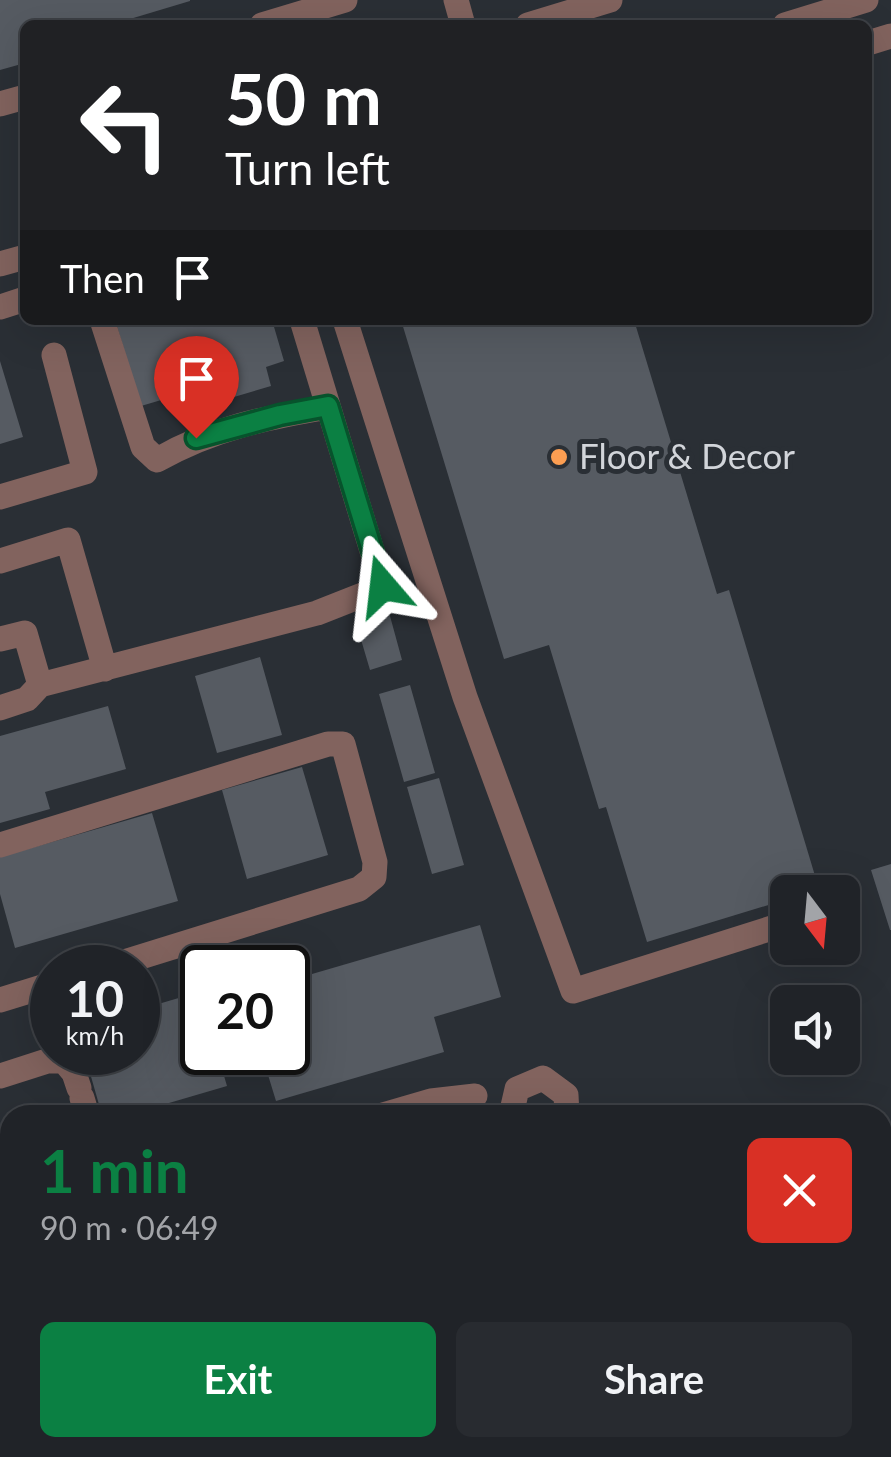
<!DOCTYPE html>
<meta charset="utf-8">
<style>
:root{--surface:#202328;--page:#282b30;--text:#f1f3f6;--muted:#a2a4a8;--line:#3d4045;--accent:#0b8043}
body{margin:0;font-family:Lato,sans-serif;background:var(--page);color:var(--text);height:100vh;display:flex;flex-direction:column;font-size:38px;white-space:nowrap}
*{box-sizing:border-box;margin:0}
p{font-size:32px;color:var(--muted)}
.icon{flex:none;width:55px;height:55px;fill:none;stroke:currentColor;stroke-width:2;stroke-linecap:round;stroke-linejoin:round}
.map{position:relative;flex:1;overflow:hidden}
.sheet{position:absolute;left:0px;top:1105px;width:892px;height:352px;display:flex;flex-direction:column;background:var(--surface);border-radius:30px 30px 0 0;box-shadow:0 10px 40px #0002,0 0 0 2px var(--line)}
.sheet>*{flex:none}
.hud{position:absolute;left:20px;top:20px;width:852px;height:305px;border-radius:15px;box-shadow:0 10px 40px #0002,0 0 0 2px var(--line);background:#202124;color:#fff;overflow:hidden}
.needle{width:65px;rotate:164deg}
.fabs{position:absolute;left:770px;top:875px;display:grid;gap:20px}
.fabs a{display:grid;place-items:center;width:90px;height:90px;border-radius:15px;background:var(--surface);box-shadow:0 10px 40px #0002,0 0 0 2px var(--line);font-size:50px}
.speed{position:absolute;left:30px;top:945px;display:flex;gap:20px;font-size:50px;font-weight:700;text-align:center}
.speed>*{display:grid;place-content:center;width:130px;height:130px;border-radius:50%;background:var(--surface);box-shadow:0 10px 40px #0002,0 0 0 2px var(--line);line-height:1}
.speed small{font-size:25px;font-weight:400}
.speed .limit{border:5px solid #111;border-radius:15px;background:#fff;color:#111}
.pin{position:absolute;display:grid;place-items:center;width:85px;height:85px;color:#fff;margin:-102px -42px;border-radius:50% 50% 50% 0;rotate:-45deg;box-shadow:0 0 10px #0007}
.pin .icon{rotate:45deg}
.me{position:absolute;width:110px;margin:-55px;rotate:343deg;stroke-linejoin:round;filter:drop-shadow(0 0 8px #0008)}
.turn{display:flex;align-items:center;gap:35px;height:210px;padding:0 40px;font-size:45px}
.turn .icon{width:130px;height:130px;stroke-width:2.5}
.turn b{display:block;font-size:70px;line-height:85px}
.then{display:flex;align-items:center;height:95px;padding:0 40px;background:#0003;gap:20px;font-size:38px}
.round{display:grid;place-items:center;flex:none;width:105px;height:105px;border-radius:15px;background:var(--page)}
.summary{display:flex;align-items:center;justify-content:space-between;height:170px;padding:0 40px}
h1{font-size:60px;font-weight:700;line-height:75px;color:var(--accent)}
.button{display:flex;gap:20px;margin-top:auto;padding:20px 40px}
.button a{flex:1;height:115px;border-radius:15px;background:var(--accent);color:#fff;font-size:40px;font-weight:700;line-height:115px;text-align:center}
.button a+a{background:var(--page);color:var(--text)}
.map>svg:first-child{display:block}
</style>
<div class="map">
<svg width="891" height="1457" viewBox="0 0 891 1457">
<rect width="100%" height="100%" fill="#2a2f35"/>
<path fill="#3a4926" d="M 0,1293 L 10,1301 L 10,1448 L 45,1448 L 45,1457 L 0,1457 Z"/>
<path fill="#565b62" d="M 0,0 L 190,0 L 190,1 L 110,25 L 25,25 L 25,63 L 0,70 Z
M 126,320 L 272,320 L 284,361 L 266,367 L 271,386 L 234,397 L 229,380 L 141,406 L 116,323 Z
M 401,320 L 634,320 L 717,594 L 729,590 L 819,889 L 788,892 L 788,899 L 647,942 L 606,807 L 599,809 L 549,645 L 504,659 Z
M 0,361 L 23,437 L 0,444 Z
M 390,616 L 402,660 L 370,670 L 357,626 Z
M 260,657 L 282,735 L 217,753 L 195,676 Z
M 410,685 L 435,773 L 404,782 L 379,694 Z
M 108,706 L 126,769 L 45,792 L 50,809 L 0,823 L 0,736 Z
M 302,767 L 328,855 L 247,879 L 222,790 Z
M 439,778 L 464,865 L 432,874 L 407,787 Z
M 152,813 L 178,901 L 15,948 L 0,894 L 0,857 Z
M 891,864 L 891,930 L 890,930 L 871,870 Z
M 480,925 L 501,997 L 434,1017 L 444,1052 L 276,1101 L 261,1052 L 288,1052 L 288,981 Z
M 199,992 L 202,1003 L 202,1052 L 217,1052 L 227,1086 L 128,1115 L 102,1115 L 84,1052 L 138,1052 L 138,1010 Z
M 891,1382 L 891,1457 L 831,1457 L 828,1448 L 882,1448 L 882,1385 Z
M 126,1448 L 249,1448 L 252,1457 L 128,1457 Z
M 342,1448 L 501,1448 L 501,1449 L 472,1457 L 345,1457 Z
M 503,1448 L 556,1448 L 559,1457 L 506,1457 Z"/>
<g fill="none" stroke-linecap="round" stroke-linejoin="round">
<path stroke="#82635e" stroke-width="25" d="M 456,0 L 463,25
M 262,25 L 345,0
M 528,25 L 610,0
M 785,25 L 866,0
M 868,43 L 891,36
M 0,104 L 25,97
M 0,264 L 25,257
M 0,307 L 25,299
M 102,320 L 143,447 L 157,460 C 213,428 265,418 328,407
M 345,320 L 465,697 L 573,991 L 788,923
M 0,497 L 85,472 L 54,355
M 0,561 L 68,540 L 105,669
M 0,639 L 25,633 L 40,685
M 0,708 L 27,699 L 40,685 L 317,613 L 383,587 L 302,320
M 0,845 L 328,744 L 343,744 L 375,862 L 374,877 L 359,889 L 105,968
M 842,906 L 846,905
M 0,1000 L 52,984
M 0,1076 L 47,1061 L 64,1061 L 74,1073 L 79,1088
M 82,1098 L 87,1115
M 383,1115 L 431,1101 L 475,1096
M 511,1115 L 517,1089 L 543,1078 L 566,1095 L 567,1115
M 0,1161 L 10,1158
M 0,1267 L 10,1301
M 108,1448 L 111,1457
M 303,1448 L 306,1457
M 640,1448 L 643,1457
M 45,1457 L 45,1448
M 584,1457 L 616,1448"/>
</g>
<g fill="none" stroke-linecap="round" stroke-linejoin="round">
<g stroke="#07532c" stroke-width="25">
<path id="route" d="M 196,438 L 280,415 L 328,406 L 383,586"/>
</g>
<use href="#route" stroke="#0b8043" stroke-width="18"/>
</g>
<circle fill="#fc9e52" stroke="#2a2f35" stroke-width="4" cx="559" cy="457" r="10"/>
<g text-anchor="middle" stroke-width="10" stroke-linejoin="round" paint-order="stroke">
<g font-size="35" fill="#d2d5da" stroke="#2a2f35" text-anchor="start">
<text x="579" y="469">Floor &amp; Decor</text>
</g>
</g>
</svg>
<div class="fabs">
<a><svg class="needle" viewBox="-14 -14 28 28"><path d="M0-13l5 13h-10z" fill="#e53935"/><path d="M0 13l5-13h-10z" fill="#a2a4a8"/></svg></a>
<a><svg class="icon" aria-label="sound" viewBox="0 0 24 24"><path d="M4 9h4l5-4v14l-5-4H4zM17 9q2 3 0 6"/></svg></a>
</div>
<div class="speed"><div>10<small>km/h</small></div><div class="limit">20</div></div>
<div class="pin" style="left:196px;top:438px;background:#d93025"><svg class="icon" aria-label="arrive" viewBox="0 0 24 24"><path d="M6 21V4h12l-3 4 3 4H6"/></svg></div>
<svg class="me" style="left:383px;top:586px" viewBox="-20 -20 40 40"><path d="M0-17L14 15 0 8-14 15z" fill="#0b8043" stroke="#fff" stroke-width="4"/></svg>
<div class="hud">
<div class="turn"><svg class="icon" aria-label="left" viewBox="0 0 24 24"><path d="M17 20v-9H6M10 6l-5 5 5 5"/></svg><div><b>50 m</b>Turn left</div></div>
<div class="then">Then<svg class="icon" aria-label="arrive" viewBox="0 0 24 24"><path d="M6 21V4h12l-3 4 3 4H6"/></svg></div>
</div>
<section class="sheet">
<div class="summary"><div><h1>1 min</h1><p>90 m · 06:49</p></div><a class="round" style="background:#d93025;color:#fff"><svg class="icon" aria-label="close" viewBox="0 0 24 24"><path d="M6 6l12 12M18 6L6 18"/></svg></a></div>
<div class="button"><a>Exit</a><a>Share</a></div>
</section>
</div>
